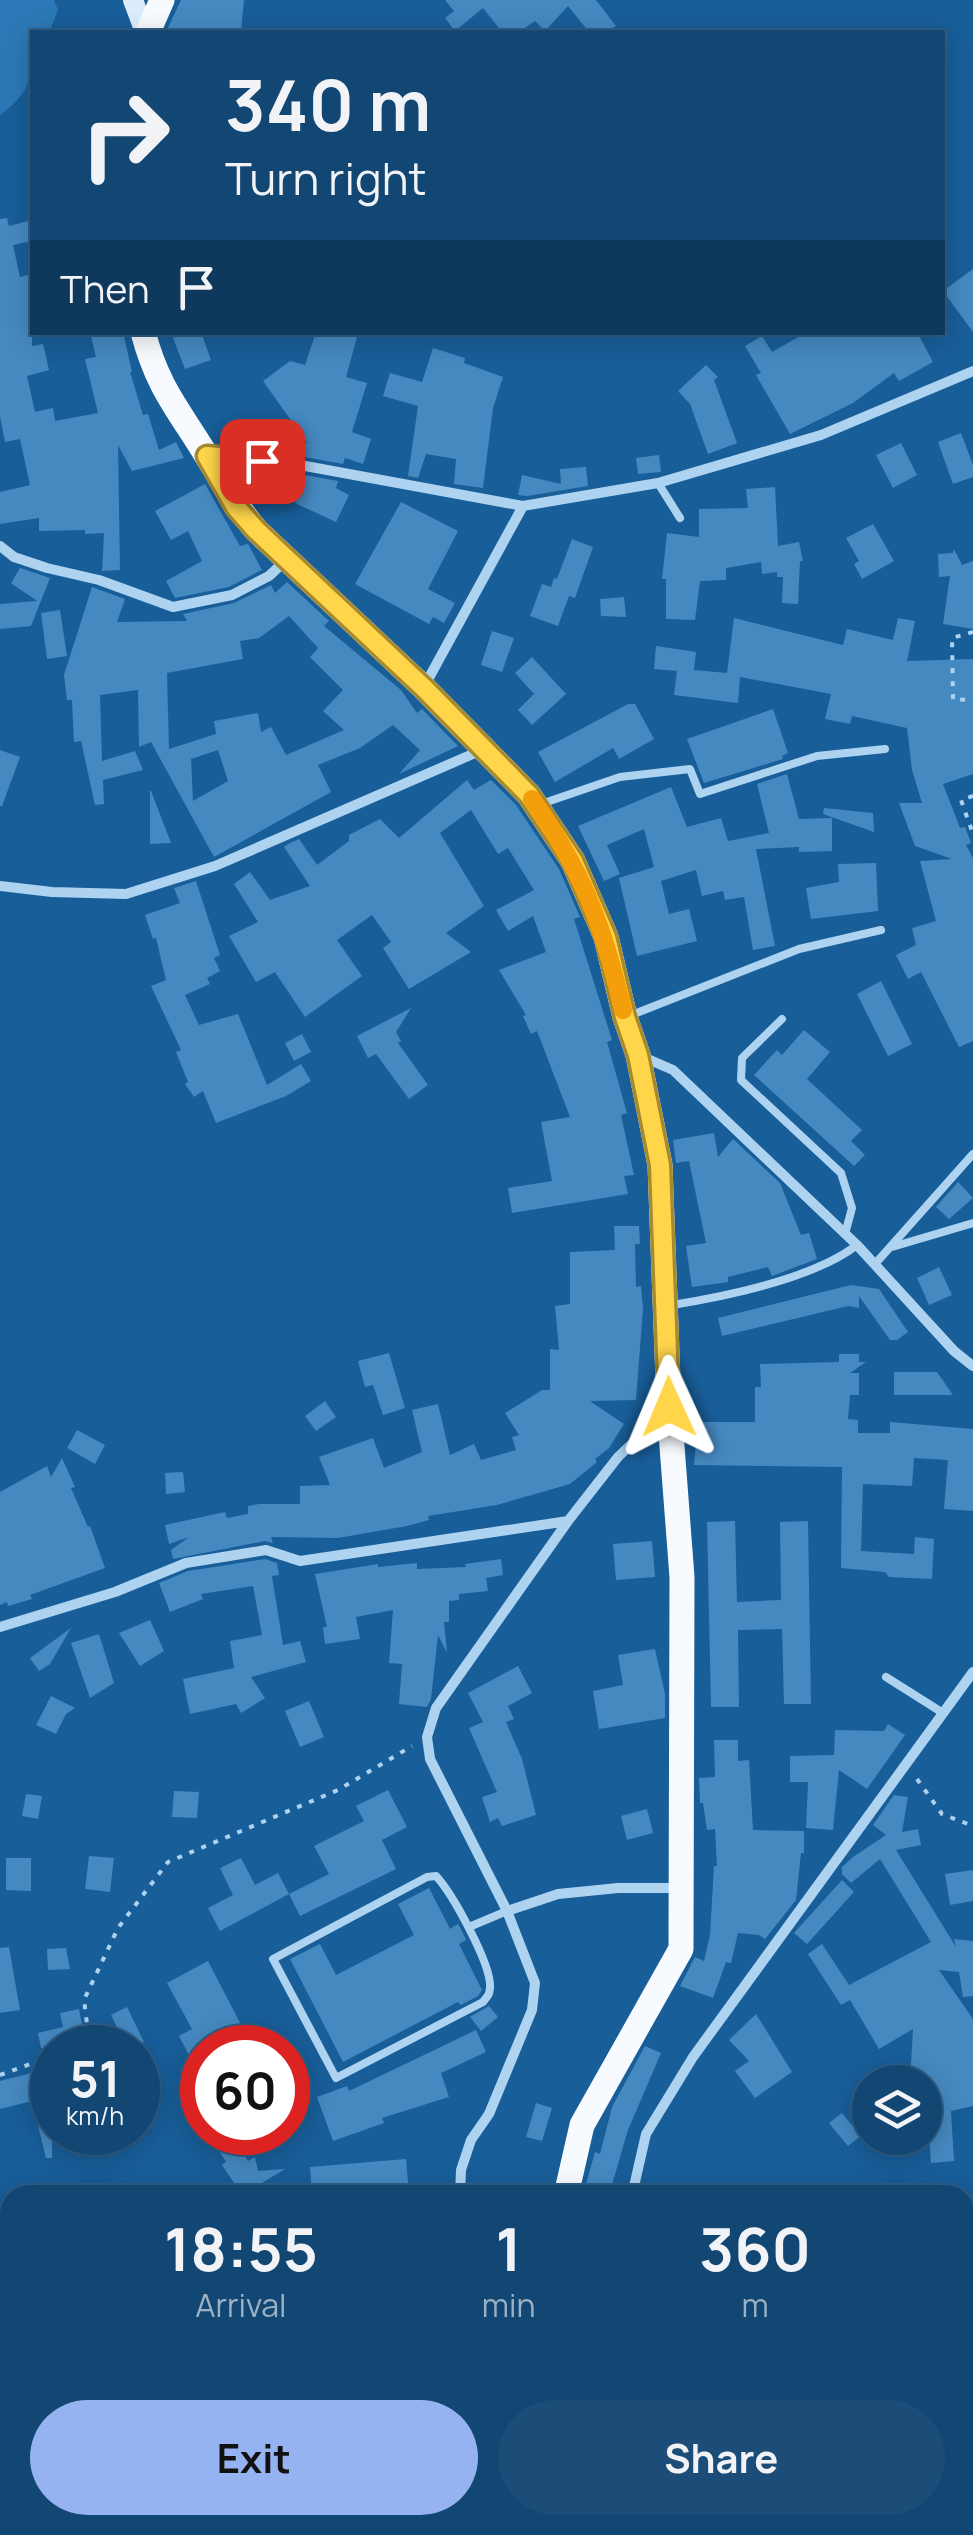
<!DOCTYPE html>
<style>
:root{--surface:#124673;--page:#1b4d78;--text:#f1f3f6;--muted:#9cb1c4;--line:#315e85;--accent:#95b2f1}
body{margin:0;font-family:Manrope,sans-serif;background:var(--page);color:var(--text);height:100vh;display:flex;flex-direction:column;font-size:38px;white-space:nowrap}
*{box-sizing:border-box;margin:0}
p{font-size:32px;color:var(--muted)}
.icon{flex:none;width:55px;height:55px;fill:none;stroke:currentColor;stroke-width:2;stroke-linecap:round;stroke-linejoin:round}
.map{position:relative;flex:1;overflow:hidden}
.panel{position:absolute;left:0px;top:2185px;width:975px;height:350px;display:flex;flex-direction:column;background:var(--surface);border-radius:30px 30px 0 0;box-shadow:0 5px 25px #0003,0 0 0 2px var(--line)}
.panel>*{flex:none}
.hud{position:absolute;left:30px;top:30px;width:915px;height:305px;border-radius:0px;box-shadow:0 5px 25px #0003,0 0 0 2px var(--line);background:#124673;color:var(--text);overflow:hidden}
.tools{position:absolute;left:852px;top:2065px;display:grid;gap:20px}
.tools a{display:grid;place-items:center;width:90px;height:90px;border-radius:50%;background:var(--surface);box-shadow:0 5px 25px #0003,0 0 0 2px var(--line);font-size:50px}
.speed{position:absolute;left:30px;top:2025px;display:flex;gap:20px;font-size:50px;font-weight:700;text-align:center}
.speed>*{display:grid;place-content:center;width:130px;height:130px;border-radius:50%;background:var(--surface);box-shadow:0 5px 25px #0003,0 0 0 2px var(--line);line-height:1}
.speed small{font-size:25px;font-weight:400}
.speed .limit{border:15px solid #d22;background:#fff;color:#111}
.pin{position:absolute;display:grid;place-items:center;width:85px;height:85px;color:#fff;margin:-42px;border-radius:20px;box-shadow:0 5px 15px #0006}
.me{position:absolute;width:110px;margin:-55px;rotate:359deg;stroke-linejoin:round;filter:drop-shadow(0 0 8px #0008)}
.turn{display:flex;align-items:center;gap:35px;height:210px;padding:0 30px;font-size:45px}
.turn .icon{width:130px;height:130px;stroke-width:2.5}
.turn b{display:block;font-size:70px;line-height:85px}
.then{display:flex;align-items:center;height:95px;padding:0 30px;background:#0003;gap:20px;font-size:38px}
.eta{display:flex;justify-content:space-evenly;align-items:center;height:170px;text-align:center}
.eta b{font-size:60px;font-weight:700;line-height:70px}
.primary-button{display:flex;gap:20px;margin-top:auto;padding:20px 30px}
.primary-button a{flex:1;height:115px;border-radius:60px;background:var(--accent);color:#111;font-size:40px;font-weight:700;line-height:115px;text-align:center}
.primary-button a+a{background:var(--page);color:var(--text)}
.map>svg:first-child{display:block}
</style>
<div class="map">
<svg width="973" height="2535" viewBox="0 0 973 2535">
<rect width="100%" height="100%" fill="#185e99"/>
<path fill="#2c78b6" d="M 0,0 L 54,0 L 58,10 L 49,32 L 32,32 C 32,74 35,89 0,115 Z"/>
<path fill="#4589c1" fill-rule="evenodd" d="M 181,0 L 244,0 L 241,32 L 166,32 Z
M 445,0 L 596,0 L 616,26 L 607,32 L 589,32 L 568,6 L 545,31 L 535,21 L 519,32 L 502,32 L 483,8 L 455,31 L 445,18 L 454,11 Z
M 7,218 L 9,226 L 32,220 L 32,241 L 13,245 L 20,277 L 32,274 L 32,346 L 43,344 L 49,370 L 27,376 L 35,412 L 53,408 L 55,421 L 98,413 L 85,359 L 96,357 L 90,332 L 123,332 L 132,372 L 130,372 L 143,415 L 148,414 L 159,450 L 176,442 L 184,458 L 132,471 L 118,445 L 120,570 L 102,571 L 104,533 L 85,534 L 85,530 L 39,531 L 39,518 L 0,524 L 0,492 L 30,485 L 20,439 L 5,442 L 0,416 L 0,219 Z
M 973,269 L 973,332 L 943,291 Z
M 187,332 L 201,332 L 211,360 L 185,369 L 173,338 Z
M 316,332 L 357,337 L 346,377 L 367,383 L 352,432 L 371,439 L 363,464 L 345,458 L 343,464 L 293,455 L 301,442 L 307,443 L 263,381 L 290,361 L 305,365 Z
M 807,332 L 917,332 L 933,362 L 899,381 L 894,373 L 853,403 L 790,434 L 756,375 L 761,373 L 745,346 L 762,336 L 772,352 Z
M 433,348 L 465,358 L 464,363 L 503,377 L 493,408 L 483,488 L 454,484 L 456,459 L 426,454 L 418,478 L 408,476 L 418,406 L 383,396 L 390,373 L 422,382 Z
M 706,365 L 718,377 L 714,380 L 737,443 L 708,454 L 690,404 L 678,391 Z
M 961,433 L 973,465 L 973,477 L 953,484 L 938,442 Z
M 901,443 L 917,475 L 893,488 L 876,455 Z
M 659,455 L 661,472 L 638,474 L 636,458 Z
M 586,467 L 588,486 L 527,496 L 518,495 L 522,475 L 561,484 L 560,469 Z
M 283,471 L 338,481 L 336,488 L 349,495 L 336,522 L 295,503 L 297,499 L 275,485 Z
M 205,484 L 240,546 L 248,544 L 262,570 L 229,587 L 175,598 L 166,581 L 202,561 L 188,531 L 171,540 L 155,511 Z
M 775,487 L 778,546 L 799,542 L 803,561 L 800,561 L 798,604 L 782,603 L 783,577 L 777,577 L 777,572 L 762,574 L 761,562 L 726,568 L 726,580 L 700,581 L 695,620 L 666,619 L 666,579 L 662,579 L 667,533 L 699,537 L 699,509 L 748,508 L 746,489 Z
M 401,502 L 458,531 L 428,589 L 455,603 L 444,623 L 433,617 L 429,624 L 355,584 Z
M 873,524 L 894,561 L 862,579 L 854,564 L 859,561 L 846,538 Z
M 572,539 L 593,547 L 575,598 L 569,596 L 558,626 L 530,616 L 542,584 L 551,587 L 554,578 L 557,579 Z
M 954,549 L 962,565 L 973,561 L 973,629 L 943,624 L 950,576 L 939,577 L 938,554 L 953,553 Z
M 20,568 L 50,578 L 31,626 L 0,629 L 0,604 L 37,601 L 11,583 Z
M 287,582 L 329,621 L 324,626 L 401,690 L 417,713 L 422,709 L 458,746 L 399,774 L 420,750 L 393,725 L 360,748 L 318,765 L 331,792 L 214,857 L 151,742 L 139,747 L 138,690 L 100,695 L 102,761 L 135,751 L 143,770 L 103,780 L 104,804 L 95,805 L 81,741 L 74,742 L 72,700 L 67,700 L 64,675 L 92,587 L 125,599 L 117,622 L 187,621 L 183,614 L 234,603 L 271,585 L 275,593 ZM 289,616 L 318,648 L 310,657 L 343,690 L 323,711 L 344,730 L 286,755 L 271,727 L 261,732 L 258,713 L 214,721 L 216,734 L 169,749 L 167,673 L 243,659 L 240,641 L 259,638 ZM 218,750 L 228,781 L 193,801 L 191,759 Z
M 624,597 L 626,617 L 601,616 L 600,599 Z
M 60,610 L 67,656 L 47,659 L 41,613 Z
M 734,618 L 843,645 L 847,629 L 893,640 L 898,618 L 915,621 L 907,661 L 973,659 L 973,774 L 943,784 L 960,828 L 965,827 L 971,843 L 966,845 L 973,858 L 973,1041 L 959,1047 L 921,972 L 908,979 L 896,955 L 916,945 L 912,928 L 936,921 L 920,861 L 952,859 L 915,846 L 899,803 L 922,803 L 912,770 L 907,728 L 852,716 L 850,724 L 825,719 L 831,694 L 740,677 L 738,703 L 674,695 L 677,671 L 654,669 L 656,646 L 696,652 L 694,670 L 727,673 Z
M 492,631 L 514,638 L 502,672 L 481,665 Z
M 532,657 L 566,694 L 532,725 L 518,710 L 534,694 L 515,673 Z
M 628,704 L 635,704 L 654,739 L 619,759 L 613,748 L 555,782 L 538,752 Z
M 773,709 L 788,753 L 782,756 L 783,759 L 704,783 L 687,739 Z
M 0,750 L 20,757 L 2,806 L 0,806 Z
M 787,774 L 799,819 L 832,818 L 832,851 L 799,852 L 799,847 L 756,849 L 775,946 L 753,950 L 744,897 L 725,900 L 723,891 L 702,896 L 696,870 L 661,881 L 669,914 L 689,909 L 697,941 L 637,956 L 619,878 L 654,867 L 644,829 L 607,845 L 620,874 L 604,881 L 578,826 L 671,787 L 687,827 L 721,818 L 728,841 L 769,833 L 757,784 Z
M 467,780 L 474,790 L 491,780 L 516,805 L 559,869 L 580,917 L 574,919 L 612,1040 L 607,1042 L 627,1113 L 621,1115 L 634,1175 L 624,1176 L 628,1194 L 512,1213 L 508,1188 L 552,1181 L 541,1122 L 570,1117 L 537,1031 L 531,1034 L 523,1016 L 526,1015 L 499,970 L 546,952 L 533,916 L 508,931 L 496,910 L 534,890 L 508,848 L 498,854 L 471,810 L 440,833 L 484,906 L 446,933 L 471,952 L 409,989 L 383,948 L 391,942 L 372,915 L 337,940 L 362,976 L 305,1017 L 275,972 L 256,982 L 229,936 L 258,922 L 234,884 L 250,872 L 270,900 L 310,886 L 284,847 L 290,843 L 299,839 L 317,865 L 349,841 L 349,835 L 380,819 L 399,838 Z
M 150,791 L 151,791 L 171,843 L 150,844 Z
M 824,808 L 873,813 L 874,832 L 823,814 Z
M 876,863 L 878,911 L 811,919 L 806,888 L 839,882 L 838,864 Z
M 196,881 L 220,955 L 214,958 L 220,971 L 207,978 L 210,984 L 185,995 L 199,1025 L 238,1014 L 267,1085 L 301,1064 L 311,1081 L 286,1096 L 216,1123 L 203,1091 L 194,1097 L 185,1084 L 188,1082 L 176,1052 L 181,1050 L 151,986 L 166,980 L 156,938 L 153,939 L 145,915 L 180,903 L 174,888 Z
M 881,981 L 912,1044 L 888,1056 L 857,994 Z
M 411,1008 L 396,1032 L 401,1041 L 398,1043 L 428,1085 L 409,1099 L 376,1054 L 368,1058 L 357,1036 Z
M 804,1030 L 830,1052 L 807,1079 L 862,1130 L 851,1141 L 865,1155 L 854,1166 L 754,1075 L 777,1050 L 782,1055 Z
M 302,1034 L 311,1052 L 294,1061 L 285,1043 Z
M 714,1133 L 718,1157 L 733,1139 L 780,1183 L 801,1235 L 809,1233 L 817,1259 L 772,1276 L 768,1267 L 728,1277 L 728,1282 L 692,1287 L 686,1246 L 706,1243 L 689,1161 L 676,1163 L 673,1140 Z
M 958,1182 L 973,1198 L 949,1219 L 936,1207 Z
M 614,1226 L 639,1226 L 640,1244 L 635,1244 L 636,1287 L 641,1286 L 643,1309 L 636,1400 L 590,1401 L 624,1424 L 609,1448 L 595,1459 L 597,1462 L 570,1484 L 497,1505 L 428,1516 L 429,1520 L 407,1526 L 338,1538 L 271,1537 L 273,1543 L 265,1541 L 173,1559 L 171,1550 L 189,1537 L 169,1544 L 165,1525 L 225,1512 L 227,1518 L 248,1514 L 248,1506 L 259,1504 L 300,1504 L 300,1486 L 330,1485 L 319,1457 L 373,1438 L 384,1468 L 422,1452 L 412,1410 L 438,1404 L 450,1455 L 474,1444 L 481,1460 L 516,1450 L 512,1437 L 519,1435 L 505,1413 L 542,1390 L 550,1390 L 550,1349 L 559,1350 L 555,1306 L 570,1304 L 570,1252 L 615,1250 Z
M 939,1267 L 952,1295 L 929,1305 L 917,1278 Z
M 851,1285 L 879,1289 L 908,1332 L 897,1340 L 890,1340 L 859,1296 L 859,1308 L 848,1306 L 722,1336 L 718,1318 Z
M 389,1353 L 405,1408 L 383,1415 L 373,1385 L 365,1387 L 358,1361 Z
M 839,1354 L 859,1354 L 859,1362 L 866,1362 L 850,1373 L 859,1373 L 859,1395 L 850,1395 L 848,1419 L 858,1420 L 858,1433 L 890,1433 L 890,1422 L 973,1429 L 973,1511 L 944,1509 L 948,1460 L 914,1458 L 912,1486 L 863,1484 L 861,1551 L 914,1554 L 915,1537 L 934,1539 L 932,1579 L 889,1577 L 885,1572 L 841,1568 L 842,1467 L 694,1465 L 698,1422 L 755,1422 L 755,1387 L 761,1387 L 760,1364 L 839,1362 Z
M 894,1372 L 937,1372 L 953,1395 L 894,1395 Z
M 325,1401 L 336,1417 L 316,1431 L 305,1416 Z
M 77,1430 L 105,1445 L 95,1464 L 67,1448 Z
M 62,1458 L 75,1487 L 71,1488 L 88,1527 L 90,1526 L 105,1568 L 30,1595 L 32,1599 L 8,1606 L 7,1602 L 0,1605 L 0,1492 L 47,1466 L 51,1477 Z
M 183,1472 L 185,1492 L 166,1494 L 165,1473 Z
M 735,1521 L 737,1602 L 781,1600 L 780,1522 L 808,1521 L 811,1704 L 784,1704 L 782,1629 L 738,1630 L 739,1707 L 711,1707 L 707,1522 Z
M 652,1541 L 655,1577 L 616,1580 L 613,1544 Z
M 265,1559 L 277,1563 L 279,1575 L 272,1576 L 283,1645 L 300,1641 L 306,1662 L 251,1677 L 265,1698 L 241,1713 L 236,1704 L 190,1714 L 183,1679 L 234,1668 L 230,1641 L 262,1635 L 253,1586 L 201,1594 L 203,1599 L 170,1612 L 159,1583 L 188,1571 Z
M 501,1559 L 503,1575 L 486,1578 L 488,1591 L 459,1594 L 459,1600 L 449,1601 L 449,1622 L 444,1622 L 447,1653 L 438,1635 L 431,1699 L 427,1707 L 399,1704 L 402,1664 L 389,1663 L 393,1610 L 356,1617 L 360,1639 L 325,1644 L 323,1627 L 327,1627 L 315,1574 L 378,1564 L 378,1567 L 417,1563 L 417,1569 L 466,1567 L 465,1564 Z
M 150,1620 L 164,1651 L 140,1666 L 119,1633 Z
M 71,1628 L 50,1664 L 39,1671 L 30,1658 Z
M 99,1634 L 114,1683 L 90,1698 L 71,1643 Z
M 655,1649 L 665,1694 L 665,1718 L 599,1729 L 593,1691 L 623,1685 L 618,1655 Z
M 518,1666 L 532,1693 L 508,1706 L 514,1719 L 506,1722 L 522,1759 L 536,1815 L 502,1826 L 498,1818 L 490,1822 L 482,1797 L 497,1792 L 469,1728 L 483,1722 L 468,1693 Z
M 51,1696 L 75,1708 L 66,1714 L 56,1734 L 36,1725 Z
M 309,1701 L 324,1737 L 300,1747 L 285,1711 Z
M 888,1724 L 905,1735 L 867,1789 L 839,1770 L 833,1830 L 806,1828 L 808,1782 L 790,1782 L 790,1756 L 834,1755 L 835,1730 L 884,1731 Z
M 714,1740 L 738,1740 L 738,1761 L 749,1760 L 753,1830 L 804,1831 L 804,1853 L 801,1853 L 796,1900 L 765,1939 L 759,1935 L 738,1933 L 731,1963 L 726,1962 L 713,1998 L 680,1986 L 695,1957 L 704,1961 L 710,1935 L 714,1866 L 717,1866 L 715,1829 L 707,1830 L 703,1803 L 700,1803 L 699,1778 L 715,1777 Z
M 388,1790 L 407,1827 L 382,1840 L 396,1869 L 300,1916 L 289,1894 L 329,1874 L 314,1846 L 364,1821 L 356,1806 Z
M 174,1791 L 199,1792 L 197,1818 L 172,1817 Z
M 26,1794 L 42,1796 L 38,1819 L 22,1816 Z
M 894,1795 L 908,1797 L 902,1832 L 918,1829 L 921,1845 L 896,1850 L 956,1947 L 954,1939 L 973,1941 L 973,1996 L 963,1997 L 959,1972 L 939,1970 L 973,2019 L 973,2106 L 951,2111 L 954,2161 L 931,2163 L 925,2082 L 910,2082 L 913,2029 L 879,2049 L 850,2000 L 841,2005 L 808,1954 L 822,1944 L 849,1985 L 931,1942 L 880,1859 L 851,1883 L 842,1874 L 842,1867 L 853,1857 L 886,1835 L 873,1825 Z
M 647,1809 L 653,1833 L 627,1840 L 621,1816 Z
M 89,1856 L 114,1858 L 110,1892 L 85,1889 Z
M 6,1858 L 31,1858 L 31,1891 L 6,1890 Z
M 241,1858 L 255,1885 L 278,1873 L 289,1894 L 220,1931 L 208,1908 L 233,1895 L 220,1868 Z
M 973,1870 L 973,1901 L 950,1905 L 945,1874 Z
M 842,1880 L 854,1892 L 807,1944 L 794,1933 Z
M 429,1888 L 450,1929 L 458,1924 L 463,1933 L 466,1940 L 459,1944 L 482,1990 L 478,1996 L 461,2005 L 458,2002 L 343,2062 L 290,1959 L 320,1944 L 336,1975 L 414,1935 L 398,1904 Z
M 9,1947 L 20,2010 L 0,2013 L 0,1948 Z
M 66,1948 L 70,1969 L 48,1970 L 47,1949 Z
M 208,1961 L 253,2048 L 202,2048 L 202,2080 L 179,2036 L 192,2029 L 167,1983 Z
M 489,2006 L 498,2017 L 481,2031 L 470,2017 Z
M 127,2007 L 144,2042 L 133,2048 L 127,2048 L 111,2015 Z
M 79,2009 L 86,2045 L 41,2048 L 38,2033 L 63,2027 L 60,2013 Z
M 756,2014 L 792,2072 L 755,2098 L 735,2071 L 749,2061 L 729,2040 Z
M 476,2030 L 486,2052 L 441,2073 L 449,2097 L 382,2118 L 384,2123 L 333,2141 L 317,2097 L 347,2086 L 349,2091 Z
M 645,2046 L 661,2053 L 628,2130 L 609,2195 L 583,2195 L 595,2152 L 600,2154 L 612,2107 Z
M 43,2070 L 52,2108 L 52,2158 L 46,2158 L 32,2101 L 0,2109 L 0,2081 Z
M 536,2103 L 552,2108 L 542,2141 L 526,2137 Z
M 842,2113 L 861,2136 L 848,2146 L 829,2123 Z
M 208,2132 L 231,2132 L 248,2161 L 255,2157 L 258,2171 L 285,2169 L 242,2195 L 222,2165 L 226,2162 Z
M 406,2159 L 409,2194 L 312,2195 L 310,2167 Z"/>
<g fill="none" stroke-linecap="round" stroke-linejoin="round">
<path stroke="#add3f1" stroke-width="4" stroke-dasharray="5 8" stroke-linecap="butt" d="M 973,632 L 952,638 L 953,700 L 973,699
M 973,796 L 961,800 L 973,834
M 917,1779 L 942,1814 L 973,1826
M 90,2048 L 84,2000 L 118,1928 L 168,1862 L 338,1790 L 412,1746
M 0,2075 L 36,2062 L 52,2062"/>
<path stroke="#add3f1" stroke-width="8" d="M 658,483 L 680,518
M 541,804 L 620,777 L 690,769 L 700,794 L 817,756 L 885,749
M 629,1016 L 799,949 L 881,930
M 782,1019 L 742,1058 L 741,1080 L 841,1173 L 852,1208 L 845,1234
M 892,1247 L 973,1223
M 875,1264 L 973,1154
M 672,1305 C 727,1296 813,1279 857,1245
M 886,1677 L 943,1713
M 436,1876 C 452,1893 492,1965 490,1988 C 489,1996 488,1995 483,2002 L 336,2078 L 273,1959 L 427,1877 Z
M 469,1927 L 507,1911"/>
<path stroke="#add3f1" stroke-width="10" d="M 213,457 L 289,463 L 523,506 L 658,483 L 821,435 L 973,371
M 0,546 L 14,557 L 47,568 L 99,580 L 173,607 L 232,595 L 269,576 L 286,560
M 425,685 L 523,506
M 0,886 L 52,892 L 126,894 L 215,866 L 482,750
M 643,1057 L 673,1070 L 857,1245 L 954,1351 L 973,1366
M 0,1627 L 115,1592 L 186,1563 L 266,1550 L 300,1561 L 568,1521
M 507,1911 L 558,1894 L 618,1888 L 682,1888
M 460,2195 L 461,2170 L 471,2140 L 489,2114 L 532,2010 L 535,1983 L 507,1911 L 430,1759 L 427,1737 L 436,1708 L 568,1521 L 618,1457 L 665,1412
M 632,2195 L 646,2134 L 693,2057 L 973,1672
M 505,2525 L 510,2535"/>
<path stroke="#dbedfc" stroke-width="20" d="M 133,0 L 145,32
M 561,2525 L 561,2535"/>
<path stroke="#f7fbff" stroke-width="25" d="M 148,32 L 162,0
M 143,332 C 158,389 179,410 208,458 C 224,483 236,507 256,530 L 424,688 L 529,795 L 573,861 L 606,937 L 625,1017 L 638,1055 L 660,1165 L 669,1407 L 682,1577 L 681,1949 L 582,2125 L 566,2195
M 624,2525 L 635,2535"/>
</g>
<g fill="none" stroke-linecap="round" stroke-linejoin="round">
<g stroke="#a68a30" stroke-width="25">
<path id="route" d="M 262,461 L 207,456 L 236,507 L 256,530 L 424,688 L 529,795 L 573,861 L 606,937 L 625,1017 L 638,1055 L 660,1165 L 669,1407"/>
</g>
<use href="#route" stroke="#ffd54a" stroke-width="18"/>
<path stroke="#f59e0b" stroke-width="18" d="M 532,799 C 582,871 603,924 623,1010"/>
</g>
</svg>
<div class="tools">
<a><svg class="icon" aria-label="layers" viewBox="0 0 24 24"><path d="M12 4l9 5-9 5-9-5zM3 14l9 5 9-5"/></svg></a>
</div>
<div class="speed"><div>51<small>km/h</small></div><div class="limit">60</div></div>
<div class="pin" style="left:262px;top:461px;background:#d93025"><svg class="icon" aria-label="arrive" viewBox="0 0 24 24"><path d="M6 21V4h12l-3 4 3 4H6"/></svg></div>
<svg class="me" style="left:669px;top:1407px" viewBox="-20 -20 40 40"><path d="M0-17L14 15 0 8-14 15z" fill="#ffd54a" stroke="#fff" stroke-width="4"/></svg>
<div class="hud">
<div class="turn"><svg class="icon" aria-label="right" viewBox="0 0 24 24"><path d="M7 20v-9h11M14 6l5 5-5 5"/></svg><div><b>340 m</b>Turn right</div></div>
<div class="then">Then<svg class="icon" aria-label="arrive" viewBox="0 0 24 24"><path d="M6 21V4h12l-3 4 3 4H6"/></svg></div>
</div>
<section class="panel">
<div class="eta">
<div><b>18:55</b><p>Arrival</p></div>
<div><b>1</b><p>min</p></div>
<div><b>360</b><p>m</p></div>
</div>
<div class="primary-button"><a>Exit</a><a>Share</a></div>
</section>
</div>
